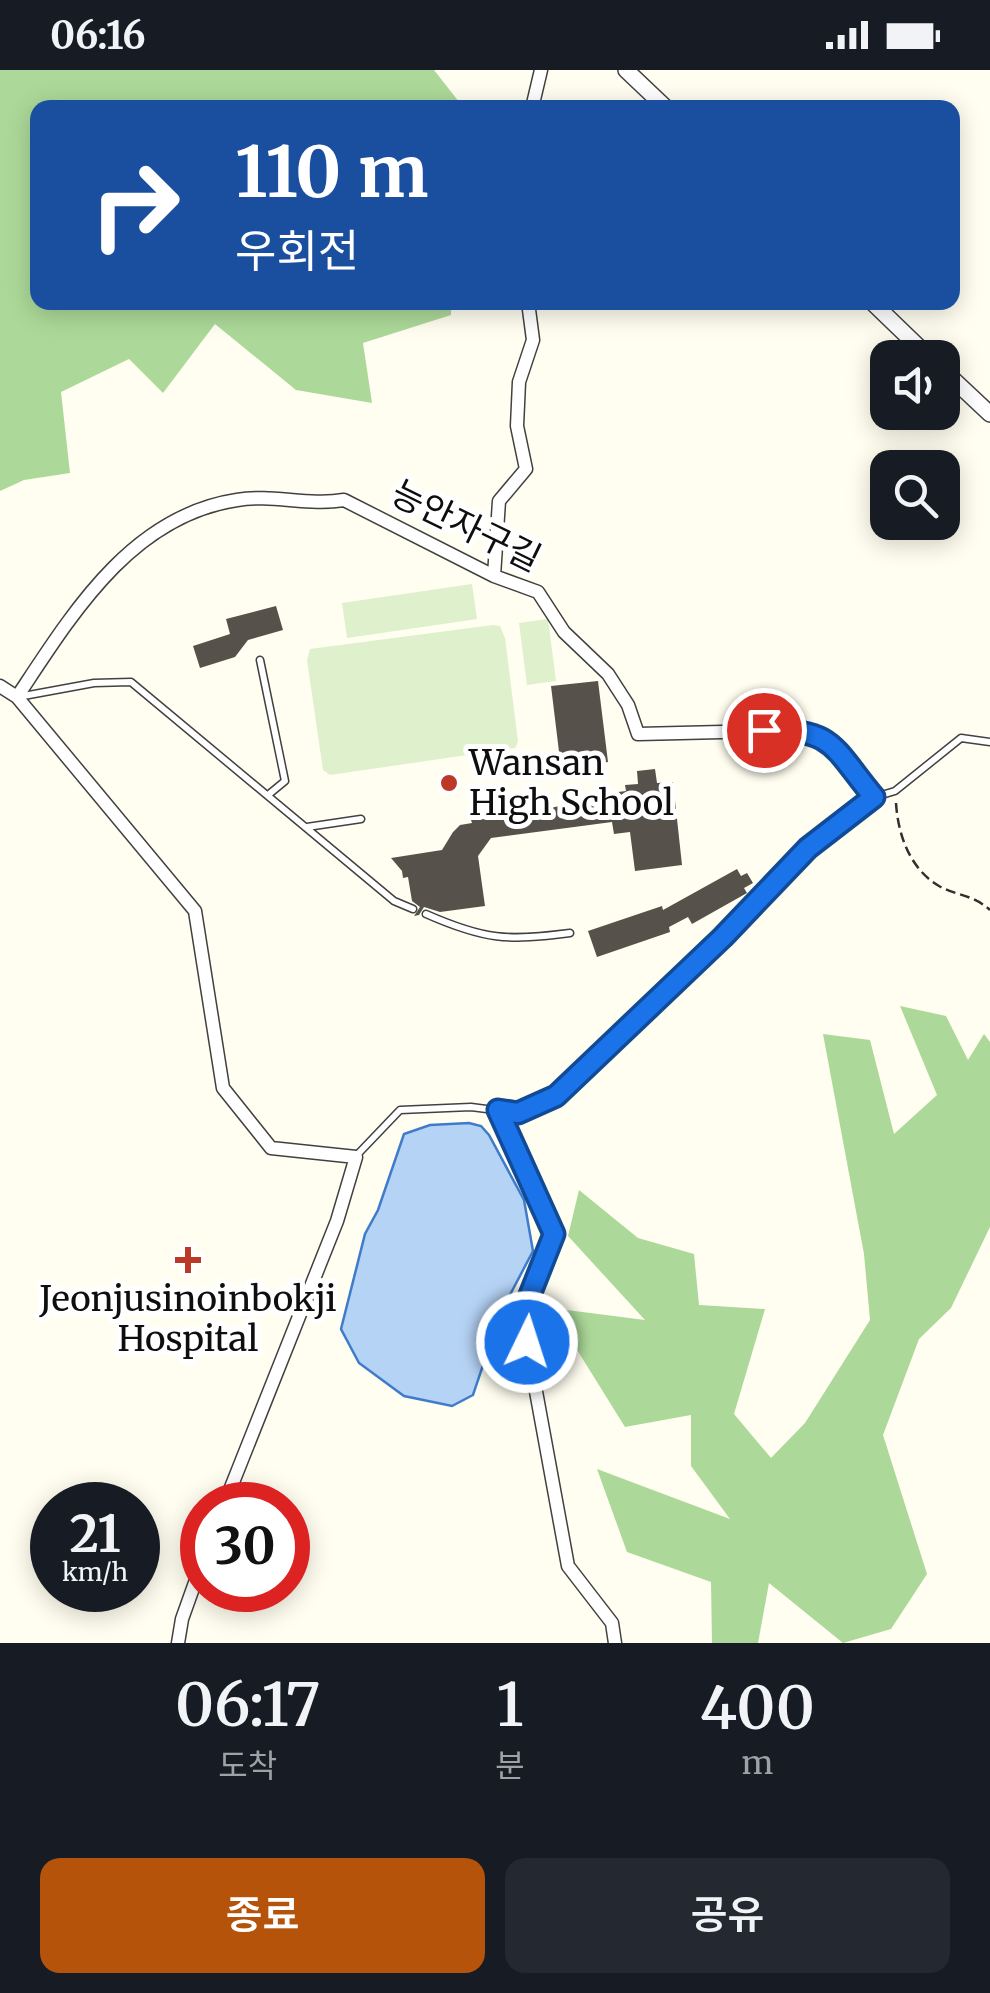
<!DOCTYPE html>
<html lang="ko">
<meta charset="utf-8">
<style>
:root{--surface:#171b24;--page:#242831;--text:#f1f3f6;--muted:#9ea1a6;--accent:#b45309}
body{margin:0;font-family:Merriweather,"Noto Sans KR",serif;background:var(--page);color:var(--text);height:100vh;display:flex;flex-direction:column;font-size:38px;white-space:nowrap}
*{box-sizing:border-box;margin:0}
p{font-size:32px;color:var(--muted)}
.icon{flex:none;width:55px;height:55px;fill:none;stroke:currentColor;stroke-width:2;stroke-linecap:round;stroke-linejoin:round}
.map{position:relative;height:1573px;overflow:hidden}
.details{display:flex;flex-direction:column;background:var(--surface);flex:1}
.details>*{flex:none}
.guide{position:absolute;left:30px;top:30px;width:930px;height:210px;border-radius:20px;box-shadow:0 5px 25px #0003;background:#1a4fa0;color:#fff;overflow:hidden}
.fabs{position:absolute;left:870px;top:270px;display:grid;gap:20px}
.fabs a{display:grid;place-items:center;width:90px;height:90px;border-radius:20px;background:var(--surface);box-shadow:0 5px 25px #0003;font-size:50px}
.speed{position:absolute;left:30px;top:1412px;display:flex;gap:20px;font-size:50px;font-weight:700;text-align:center}
.speed>*{display:grid;place-content:center;width:130px;height:130px;border-radius:50%;background:var(--surface);box-shadow:0 5px 25px #0003;line-height:1}
.speed small{font-size:25px;font-weight:400}
.speed .limit{border:15px solid #d22;background:#fff;color:#111}
.pin{position:absolute;display:grid;place-items:center;width:85px;height:85px;color:#fff;margin:-42px;border:5px solid #fff;border-radius:50%;box-shadow:0 2px 10px #0007}
.me{position:absolute;width:110px;margin:-55px;rotate:4deg;stroke-linejoin:round;filter:drop-shadow(0 0 8px #0008)}
.turn{display:flex;align-items:center;gap:35px;height:210px;padding:0 40px;font-size:45px}
.turn .icon{width:130px;height:130px;stroke-width:2.5}
.turn b{display:block;font-size:70px;line-height:85px}
.eta{display:flex;justify-content:space-evenly;align-items:center;height:170px;text-align:center}
.eta b{font-size:60px;font-weight:600;line-height:70px}
.button{display:flex;gap:20px;margin-top:auto;padding:20px 40px}
.button a{flex:1;height:115px;border-radius:20px;background:var(--accent);color:#fff;font-size:40px;font-weight:600;line-height:115px;text-align:center}
.button a+a{background:var(--page);color:var(--text)}
.status{display:flex;justify-content:space-between;align-items:center;height:70px;padding:0 50px;background:var(--surface);direction:ltr}
.status svg{height:28px;fill:currentColor}
.map>svg:first-child{display:block}
</style>
<div class="status"><b>06:16</b><svg viewBox="0 0 49 12"><path d="M0 12V9h3v3zM5 12V6h3v6zM10 12V3h3v9zM15 12V0h3v12zM26 1h20v11H26zM47 4h2v5h-2z"/></svg></div>
<div class="map">
<svg width="990" height="1573" viewBox="0 0 990 1573">
<rect width="100%" height="100%" fill="#fffef0"/>
<path fill="#acd999" d="M 0,0 L 434,0 L 463,37 L 38,38 L 38,232 L 451,232 L 451,245 L 363,273 L 372,333 L 296,320 L 215,254 L 163,323 L 129,289 L 61,322 L 70,403 L 24,410 L 0,421 Z
M 900,936 L 946,946 L 968,990 L 984,964 L 990,972 L 990,1157 L 951,1238 L 919,1269 L 883,1365 L 927,1504 L 891,1559 L 843,1573 L 769,1513 L 758,1573 L 712,1573 L 711,1512 L 627,1482 L 597,1399 L 730,1449 L 691,1396 L 691,1345 L 625,1357 L 551,1238 L 645,1250 L 568,1166 L 579,1120 L 638,1168 L 694,1184 L 699,1235 L 765,1239 L 734,1344 L 771,1388 L 805,1353 L 870,1250 L 864,1184 L 823,964 L 870,970 L 894,1064 L 937,1025 Z"/>
<path fill="#def0cc" d="M 472,514 L 477,549 L 347,568 L 342,533 Z
M 548,549 L 556,611 L 527,615 L 519,553 Z
M 493,555 L 500,556 L 505,568 L 518,672 L 515,678 L 330,705 L 323,700 L 307,590 L 310,579 Z"/>
<path fill="#b5d3f5" stroke="#3e7ccb" stroke-width="2.5" d="M 469,1053 L 481,1056 L 489,1065 L 524,1130 L 533,1181 L 501,1242 L 473,1325 L 452,1336 L 404,1326 L 359,1293 L 341,1259 L 365,1164 L 378,1140 L 404,1064 L 430,1055 Z"/>
<path fill="#57514b" d="M 276,536 L 283,560 L 248,570 L 235,587 L 200,598 L 193,576 L 230,564 L 226,549 Z
M 598,611 L 608,692 L 561,698 L 551,616 Z
M 655,699 L 657,713 L 673,712 L 682,795 L 635,801 L 630,762 L 614,764 L 612,752 L 491,768 L 478,786 L 485,836 L 440,842 L 424,837 L 419,845 L 414,846 L 420,837 L 412,831 L 408,807 L 403,808 L 402,801 L 391,788 L 442,780 L 453,762 L 460,755 L 472,753 L 471,750 L 606,729 L 610,723 L 626,721 L 625,715 L 638,714 L 637,701 Z
M 737,799 L 741,806 L 747,803 L 753,813 L 744,818 L 747,823 L 692,854 L 688,847 L 669,857 L 670,862 L 597,887 L 588,861 L 662,836 L 663,840 Z"/>
<g fill="none" stroke-linecap="round" stroke-linejoin="round">
<g stroke="#414141" stroke-width="9">
<path id="service" d="M 260,590 L 285,711 L 268,725
M 18,627 L 94,613 L 131,612 L 394,831 L 413,839
M 307,757 L 361,749
M 426,844 C 485,870 507,871 570,863
M 356,1086 L 400,1040 L 471,1037 L 518,1043 L 557,1026 L 746,845 L 808,778 L 875,727 L 895,721 L 961,668 L 990,672"/>
</g>
<g stroke="#414141" stroke-width="15">
<path id="minor" d="M 532,38 L 541,0
M 494,506 L 499,431 L 526,399 L 517,356 L 519,312 L 533,270 L 528,232
M 0,616 L 17,627 L 195,841 L 223,1018 L 271,1078 L 356,1087 L 337,1151 L 224,1435
M 17,627 C 72,544 131,446 237,430 C 272,424 308,436 344,430 L 494,506 L 538,522 L 564,562 L 608,604 L 628,635 L 638,664 L 804,660 L 823,667 L 875,727
M 498,1040 L 554,1163 L 522,1245 L 568,1496 L 612,1553 L 615,1573
M 178,1573 L 182,1549 L 202,1493"/>
</g>
<g stroke="#414141" stroke-width="18">
<path id="tertiary" d="M 626,0 L 666,38
M 872,232 L 930,288
M 942,299 L 990,344"/>
</g>
<path stroke="#303030" stroke-width="2.5" stroke-dasharray="10 5" stroke-linecap="butt" d="M 896,733 C 898,765 910,799 939,816 C 957,826 972,824 990,840"/>
<use href="#service" stroke="#fff" stroke-width="6"/>
<use href="#minor" stroke="#fff" stroke-width="12"/>
<use href="#tertiary" stroke="#fff" stroke-width="15"/>
</g>
<g fill="none" stroke-linecap="round" stroke-linejoin="round">
<g stroke="#114b97" stroke-width="25">
<path id="route" d="M 527,1272 L 522,1245 L 554,1164 L 498,1040 L 518,1043 L 556,1026 L 723,867 L 808,778 L 874,727 C 833,678 834,658 764,660"/>
</g>
<use href="#route" stroke="#1a73e8" stroke-width="18"/>
</g>
<g fill="#bc3928" stroke="#fff" stroke-width="4">
<circle cx="449" cy="713" r="10"/>
<path d="M183 1175h10v10h10v10h-10v10h-10v-10h-10v-10h10z"/>
</g>
<g text-anchor="middle" stroke-width="10" stroke-linejoin="round" paint-order="stroke">
<g font-size="35" fill="#0e0e0e" stroke="#fff">
<text transform="translate(466 456) rotate(26)" y="12">능안자구길</text>
</g>
<g font-size="35" fill="#0e0e0e" stroke="#fff" text-anchor="start">
<text x="469" y="705">Wansan<tspan x="469" dy="40">High School</tspan></text>
<text x="188" y="1241" text-anchor="middle">Jeonjusinoinbokji<tspan x="188" dy="40">Hospital</tspan></text>
</g>
</g>
</svg>
<div class="fabs">
<a><svg class="icon" aria-label="sound" viewBox="0 0 24 24"><path d="M4 9h4l5-4v14l-5-4H4zM17 9q2 3 0 6"/></svg></a>
<a><svg class="icon" aria-label="search" viewBox="0 0 24 24"><circle cx="10" cy="10" r="6"/><path d="M15 15l6 6"/></svg></a>
</div>
<div class="speed"><div>21<small>km/h</small></div><div class="limit">30</div></div>
<div class="pin" style="left:764px;top:660px;background:#d93025"><svg class="icon" aria-label="arrive" viewBox="0 0 24 24"><path d="M6 21V4h12l-3 4 3 4H6"/></svg></div>
<svg class="me" style="left:527px;top:1272px" viewBox="-20 -20 40 40"><circle r="17" fill="#1a73e8" stroke="#fff" stroke-width="3"/><path d="M0-11L8 9 0 5-8 9z" fill="#fff"/></svg>
<div class="guide">
<div class="turn"><svg class="icon" aria-label="right" viewBox="0 0 24 24"><path d="M7 20v-9h11M14 6l5 5-5 5"/></svg><div><b>110 m</b>우회전</div></div>
</div>
</div>
<section class="details">
<div class="eta">
<div><b>06:17</b><p>도착</p></div>
<div><b>1</b><p>분</p></div>
<div><b>400</b><p>m</p></div>
</div>
<div class="button"><a>종료</a><a>공유</a></div>
</section>
